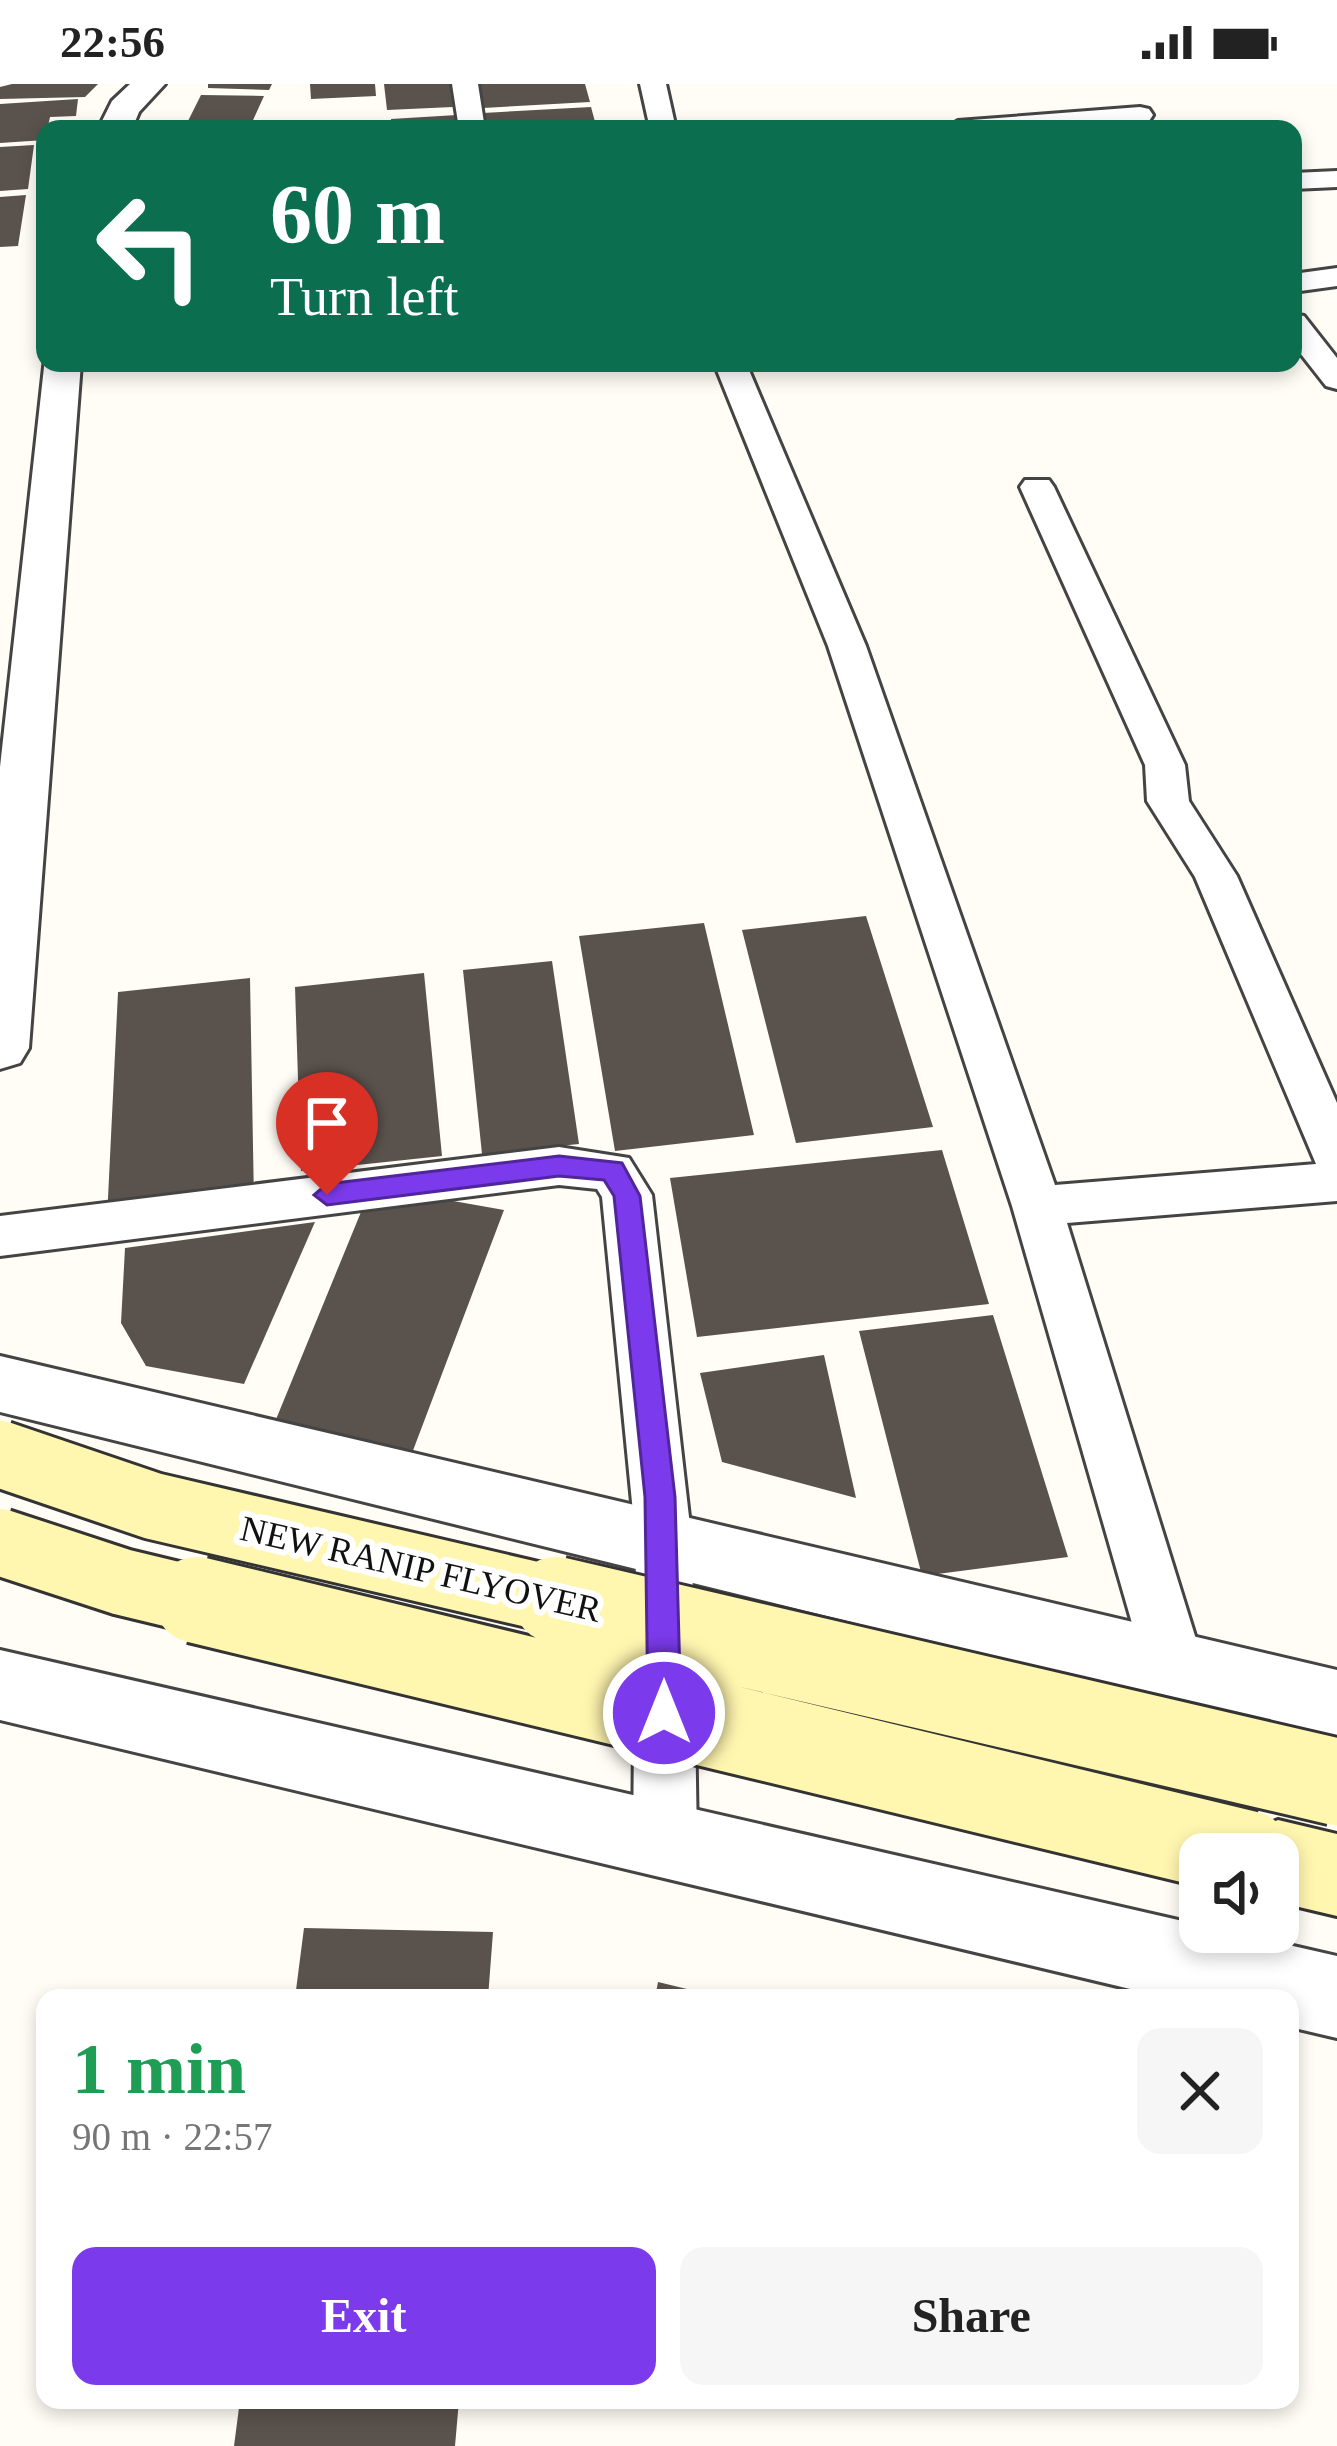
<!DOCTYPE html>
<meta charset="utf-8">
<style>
:root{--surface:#fff;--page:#f6f6f6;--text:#222;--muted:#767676;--accent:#7c3aed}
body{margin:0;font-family:"Times New Roman",serif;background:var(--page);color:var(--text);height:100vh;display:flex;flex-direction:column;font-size:45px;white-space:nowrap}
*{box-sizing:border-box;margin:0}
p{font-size:39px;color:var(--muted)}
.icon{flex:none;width:66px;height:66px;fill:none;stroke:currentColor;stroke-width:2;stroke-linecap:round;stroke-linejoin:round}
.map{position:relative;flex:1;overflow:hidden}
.drawer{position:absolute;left:36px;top:1905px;width:1263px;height:420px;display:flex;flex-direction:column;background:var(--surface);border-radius:24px;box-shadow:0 6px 18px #0003}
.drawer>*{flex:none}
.top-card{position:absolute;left:36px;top:36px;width:1266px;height:252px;border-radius:24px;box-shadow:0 6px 18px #0003;background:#0b6e4f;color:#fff;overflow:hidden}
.controls{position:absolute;left:1179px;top:1749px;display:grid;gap:24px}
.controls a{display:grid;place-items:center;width:120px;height:120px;border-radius:24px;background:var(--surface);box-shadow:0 6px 18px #0003;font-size:60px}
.pin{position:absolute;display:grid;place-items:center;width:102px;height:102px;color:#fff;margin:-123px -51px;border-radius:50% 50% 50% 0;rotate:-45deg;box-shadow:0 0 12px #0007}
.pin .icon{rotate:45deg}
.me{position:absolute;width:132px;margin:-66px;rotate:0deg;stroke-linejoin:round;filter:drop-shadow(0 0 9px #0008)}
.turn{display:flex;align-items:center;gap:42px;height:252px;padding:0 36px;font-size:54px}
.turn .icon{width:156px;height:156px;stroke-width:2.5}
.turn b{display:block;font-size:84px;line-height:102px}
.round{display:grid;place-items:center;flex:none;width:126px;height:126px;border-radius:24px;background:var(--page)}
.summary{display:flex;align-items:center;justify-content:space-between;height:204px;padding:0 36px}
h1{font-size:72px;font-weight:700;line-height:90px;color:#1e9e55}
.action{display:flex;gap:24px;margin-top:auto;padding:24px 36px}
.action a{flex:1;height:138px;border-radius:24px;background:var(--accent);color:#fff;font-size:48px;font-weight:700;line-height:138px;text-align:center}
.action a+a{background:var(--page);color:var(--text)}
.status{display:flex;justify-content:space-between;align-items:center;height:84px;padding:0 60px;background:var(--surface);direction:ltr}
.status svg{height:33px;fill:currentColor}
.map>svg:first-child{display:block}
</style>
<div class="status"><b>22:56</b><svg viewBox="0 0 49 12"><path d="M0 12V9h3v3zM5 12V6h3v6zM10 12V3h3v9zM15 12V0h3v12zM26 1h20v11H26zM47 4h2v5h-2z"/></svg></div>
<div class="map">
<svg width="1337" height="2362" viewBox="0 0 1337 2362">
<rect width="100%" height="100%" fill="#fffdf5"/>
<path fill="#5a524d" d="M 12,0 L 98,0 L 85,13 L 0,15 L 0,3 Z
M 208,0 L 272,0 L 269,6 L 208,4 Z
M 310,0 L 375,0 L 376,12 L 311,15 Z
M 384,0 L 450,0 L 453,23 L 387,26 Z
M 478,0 L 585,0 L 590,18 L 483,24 Z
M 201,11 L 264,12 L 249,45 L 184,45 Z
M 78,15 L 76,32 L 50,33 L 45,56 L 0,59 L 0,20 Z
M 591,23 L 597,45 L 486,45 L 483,29 Z
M 457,31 L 459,45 L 392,45 L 391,35 Z
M 34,61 L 28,105 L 0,107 L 0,63 Z
M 26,111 L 18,162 L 0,163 L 0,113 Z
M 866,832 L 933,1043 L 796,1059 L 742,846 Z
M 704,839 L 754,1051 L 615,1067 L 579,852 Z
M 552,877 L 579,1060 L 482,1070 L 463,886 Z
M 424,889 L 442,1072 L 301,1087 L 295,903 Z
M 250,894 L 254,1118 L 107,1135 L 118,908 Z
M 942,1066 L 989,1220 L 697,1253 L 670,1094 Z
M 442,1115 L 504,1126 L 406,1385 L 270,1350 L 361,1128 Z
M 315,1138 L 244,1300 L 146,1282 L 121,1239 L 125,1164 Z
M 993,1231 L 1068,1473 L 922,1492 L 859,1247 Z
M 824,1271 L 856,1414 L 722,1378 L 700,1289 Z
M 304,1844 L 493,1848 L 488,1914 L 295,1914 Z
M 658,1898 L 716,1912 L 716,1914 L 655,1914 Z
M 240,2316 L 459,2316 L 455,2362 L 234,2362 Z"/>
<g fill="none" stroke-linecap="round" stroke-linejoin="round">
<g stroke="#444" stroke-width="6">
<path id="minor" d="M 452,0 L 478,0 L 485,45 L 459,45 Z
M 640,0 L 666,0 L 676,45 L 650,45 Z
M 1140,23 L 1149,25 L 1153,31 L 1149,37 L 1062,45 L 945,45 L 958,37 Z
M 1337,87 L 1337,103 L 1293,105 L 1293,89 Z
M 1337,184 L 1337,202 L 1293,208 L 1293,190 Z
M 1293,230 L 1304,232 L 1337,274 L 1337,305 L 1326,302 L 1293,260 Z
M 714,279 L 746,279 L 866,562 L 1055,1101 L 1316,1080 L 1195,793 L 1147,717 L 1145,681 L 1020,403 L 1025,396 L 1049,396 L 1054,403 L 1185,681 L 1189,717 L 1237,792 L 1337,1019 L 1337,1117 L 1067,1139 L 1204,1581 L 1195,1601 L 1174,1609 L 1153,1601 L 1144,1581 L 1012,1122 L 828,562 Z
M 559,1063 L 629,1074 L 652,1111 L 692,1459 L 697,1756 L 687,1778 L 665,1788 L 643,1778 L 633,1756 L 636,1459 L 602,1113 L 597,1105 L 559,1101 L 0,1172 L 0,1132 Z"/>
</g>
<g stroke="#444" stroke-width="6">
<path id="tertiary" d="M 130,0 L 165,0 L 139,28 L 132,45 L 98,45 L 112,17 Z
M 45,274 L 45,279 L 81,279 L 29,964 L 20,979 L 0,985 L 0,683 Z
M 0,1272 L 1337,1586 L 1337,1658 L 0,1328 Z
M 0,1566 L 1200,1841 L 1200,1848 L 1232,1848 L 1337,1872 L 1337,1954 L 1290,1943 L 1290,1914 L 1168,1914 L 0,1636 Z"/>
</g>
<g stroke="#333" stroke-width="6">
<path id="secondary" d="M 1278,1736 L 1337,1750 L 1337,1832 L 1278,1818 L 1278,1770 L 1240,1770 L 1249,1748 Z"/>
</g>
<use href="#minor" fill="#fff" fill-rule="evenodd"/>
<use href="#tertiary" fill="#fff" fill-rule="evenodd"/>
<use href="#secondary" fill="#fff6b0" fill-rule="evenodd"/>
<g stroke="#333" stroke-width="72" stroke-linecap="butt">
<path id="secondary-bridge-far1" d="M 0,1370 L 153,1422 L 569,1519
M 0,1458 L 122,1498 L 209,1519"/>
</g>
<g stroke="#333" stroke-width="92" stroke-linecap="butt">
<path id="secondary-bridge" d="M 197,1516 L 1248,1770
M 556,1516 L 1337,1698"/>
</g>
<use href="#secondary-bridge-far1" stroke="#fff6b0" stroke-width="66"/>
<use href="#secondary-bridge" stroke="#fff6b0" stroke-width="86"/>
</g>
<path fill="#7c3aed" stroke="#51269a" stroke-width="3" d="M 559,1072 L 622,1079 L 640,1112 L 675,1413 L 681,1629 L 676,1640 L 664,1645 L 653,1640 L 648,1629 L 645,1413 L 614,1112 L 604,1096 L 559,1092 L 327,1121 L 314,1111 L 327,1100 Z"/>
<g text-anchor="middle" stroke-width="12" stroke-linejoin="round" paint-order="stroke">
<g font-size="36" fill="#111" stroke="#fff">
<text transform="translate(421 1484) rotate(13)" y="13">NEW RANIP FLYOVER</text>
</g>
</g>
</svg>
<div class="controls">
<a><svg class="icon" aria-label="sound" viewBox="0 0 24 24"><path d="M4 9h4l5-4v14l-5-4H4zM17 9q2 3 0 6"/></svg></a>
</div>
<div class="pin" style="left:327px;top:1111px;background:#d93025"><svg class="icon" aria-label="arrive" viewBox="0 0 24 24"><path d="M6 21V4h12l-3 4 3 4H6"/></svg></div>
<svg class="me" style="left:664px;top:1629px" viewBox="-20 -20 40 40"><circle r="17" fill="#7c3aed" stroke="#fff" stroke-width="3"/><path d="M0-11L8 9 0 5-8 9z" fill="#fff"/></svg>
<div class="top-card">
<div class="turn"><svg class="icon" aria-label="left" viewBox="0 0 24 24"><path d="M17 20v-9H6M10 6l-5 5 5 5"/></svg><div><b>60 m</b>Turn left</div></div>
</div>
<section class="drawer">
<div class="summary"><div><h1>1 min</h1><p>90 m · 22:57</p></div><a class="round"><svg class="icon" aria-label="close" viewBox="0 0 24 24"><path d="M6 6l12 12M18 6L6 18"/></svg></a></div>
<div class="action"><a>Exit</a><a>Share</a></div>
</section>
</div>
